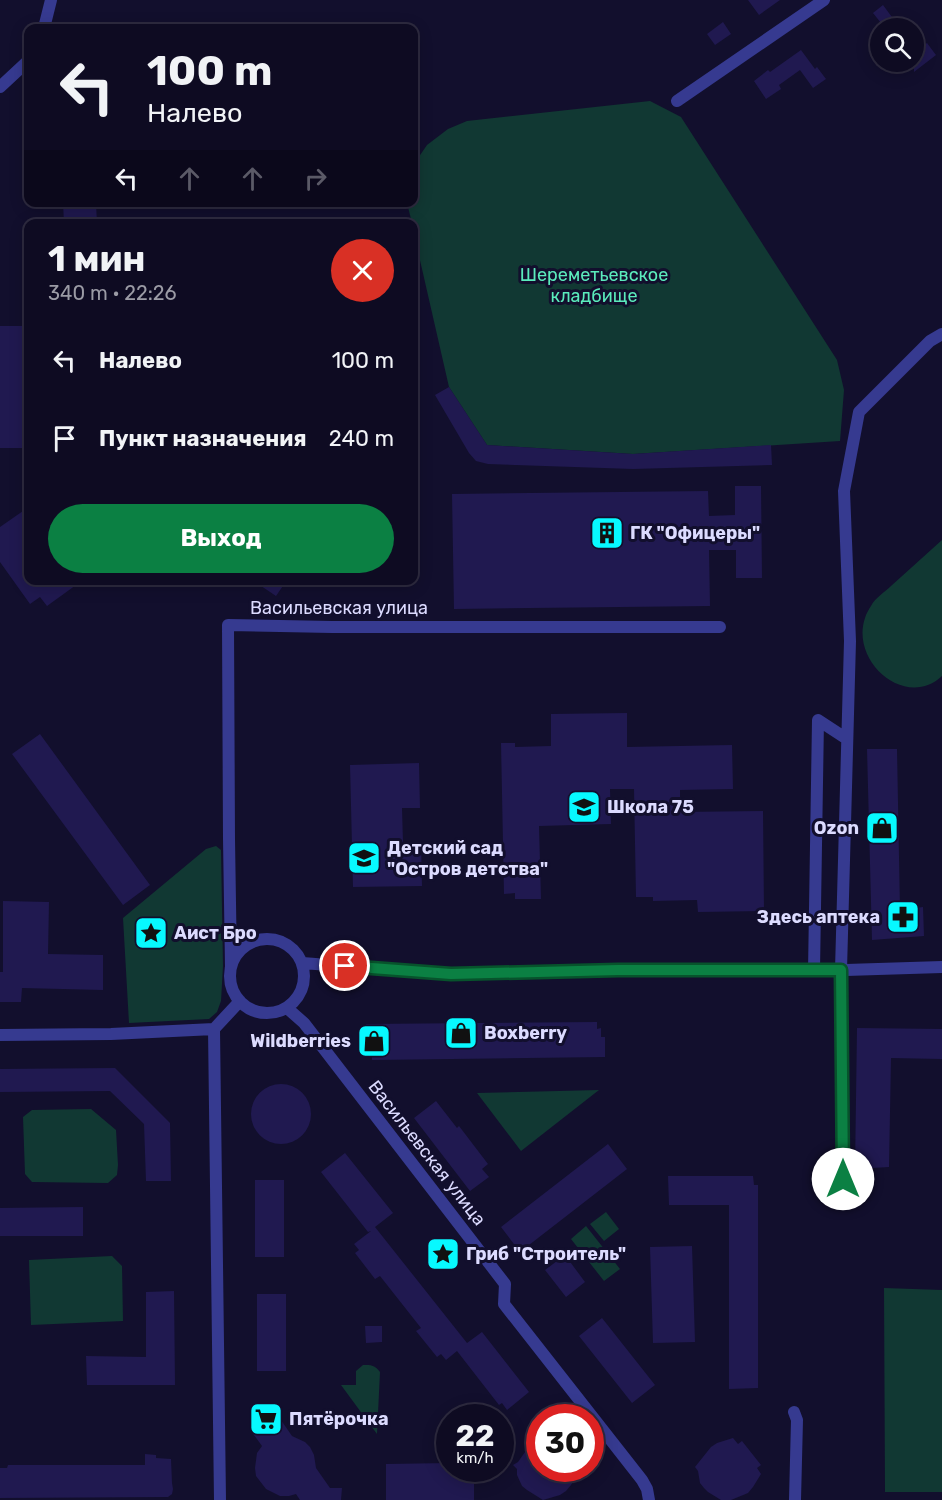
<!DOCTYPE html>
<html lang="ru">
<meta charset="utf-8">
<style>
:root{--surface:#0e0b22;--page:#1c192f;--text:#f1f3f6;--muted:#9b9ba5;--line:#2e2b40;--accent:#0b8043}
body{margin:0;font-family:Rubik,sans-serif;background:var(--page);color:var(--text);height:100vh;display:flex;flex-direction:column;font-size:22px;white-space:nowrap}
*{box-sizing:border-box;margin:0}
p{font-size:20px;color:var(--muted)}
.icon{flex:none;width:33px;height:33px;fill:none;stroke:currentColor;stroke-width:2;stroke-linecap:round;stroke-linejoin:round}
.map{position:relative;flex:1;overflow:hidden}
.details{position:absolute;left:24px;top:219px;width:394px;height:366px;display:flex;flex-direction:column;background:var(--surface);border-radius:12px;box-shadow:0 3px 15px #0003,0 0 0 2px var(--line)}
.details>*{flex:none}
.banner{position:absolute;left:24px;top:24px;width:394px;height:183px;border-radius:12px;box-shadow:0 3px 15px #0003,0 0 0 2px var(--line);background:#0e0b22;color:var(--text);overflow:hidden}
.controls{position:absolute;left:870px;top:18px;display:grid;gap:12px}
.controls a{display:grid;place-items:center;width:54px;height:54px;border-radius:50%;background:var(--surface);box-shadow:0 3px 15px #0003,0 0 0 2px var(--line);font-size:30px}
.speed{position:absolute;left:436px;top:1404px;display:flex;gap:12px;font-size:30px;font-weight:700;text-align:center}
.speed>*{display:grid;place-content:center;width:78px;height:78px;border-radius:50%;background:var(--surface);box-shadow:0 3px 15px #0003,0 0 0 2px var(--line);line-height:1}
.speed small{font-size:15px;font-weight:400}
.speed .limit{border:9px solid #d22;background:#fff;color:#111}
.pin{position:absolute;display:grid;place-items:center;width:51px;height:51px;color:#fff;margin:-26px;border:3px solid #fff;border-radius:50%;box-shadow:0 2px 6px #0007}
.me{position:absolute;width:66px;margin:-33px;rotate:0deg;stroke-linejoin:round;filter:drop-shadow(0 0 4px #0008)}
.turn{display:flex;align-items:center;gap:21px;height:126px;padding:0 24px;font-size:27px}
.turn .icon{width:78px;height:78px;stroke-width:2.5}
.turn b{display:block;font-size:42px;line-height:51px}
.lanes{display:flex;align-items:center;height:57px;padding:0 24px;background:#0003;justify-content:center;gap:30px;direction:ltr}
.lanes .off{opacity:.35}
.round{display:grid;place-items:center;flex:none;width:63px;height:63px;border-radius:32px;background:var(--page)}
.overview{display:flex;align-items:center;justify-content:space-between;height:102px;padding:0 24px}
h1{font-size:36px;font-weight:700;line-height:45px}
.primary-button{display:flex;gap:12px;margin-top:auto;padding:12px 24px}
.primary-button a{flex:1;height:69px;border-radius:36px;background:var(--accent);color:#fff;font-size:24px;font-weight:700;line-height:69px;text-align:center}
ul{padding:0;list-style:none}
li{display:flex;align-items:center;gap:18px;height:78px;padding:0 24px}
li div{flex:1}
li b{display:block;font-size:22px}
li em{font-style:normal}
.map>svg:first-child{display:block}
</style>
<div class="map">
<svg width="942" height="1500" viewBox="0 0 942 1500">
<rect width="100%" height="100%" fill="#120f2d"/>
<path fill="#113833" d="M 650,101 L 681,117 L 837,360 L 844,390 L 840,441 L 633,454 L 487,445 L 449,387 L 414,234 L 414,224 L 412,223 L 407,203 L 414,202 L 414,164 L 427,145 L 448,129 L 467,121 Z
M 942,540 L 942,676 C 906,710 850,662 865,618 C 866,614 869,609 871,606 C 875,598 885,592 891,586 C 908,571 925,555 942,540 Z
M 216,846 L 221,850 L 223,966 L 221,1001 L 217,1012 L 209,1019 L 129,1023 L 123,918 L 206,849 Z
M 599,1090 L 521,1151 L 477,1093 Z
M 91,1109 L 116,1130 L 118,1165 L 117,1175 L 108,1183 L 32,1182 L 25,1174 L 23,1117 L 32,1110 Z
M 606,1212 L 619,1229 L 604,1241 L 590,1224 Z
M 586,1226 L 620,1269 L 604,1281 L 571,1239 Z
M 112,1256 L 122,1266 L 123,1321 L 31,1325 L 29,1260 Z
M 884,1288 L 942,1290 L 942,1492 L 885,1492 Z
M 363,1365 C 371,1365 375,1365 380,1372 L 377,1434 L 341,1385 L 356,1385 L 356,1371 Z"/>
<path fill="#201950" d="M 748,0 L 780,0 L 759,15 Z
M 883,5 L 900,28 L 885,28 L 873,13 Z
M 723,22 L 731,34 L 715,45 L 707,34 Z
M 927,43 L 936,55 L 914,72 L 914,53 Z
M 801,50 L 815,69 L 817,67 L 826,79 L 813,88 L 800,70 L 779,85 L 781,89 L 766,99 L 754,81 L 768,70 L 770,72 Z
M 63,202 L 96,202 L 97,224 L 64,224 Z
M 0,326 L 27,326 L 28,448 L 0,448 Z
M 449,387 L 487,445 L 633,454 L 771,445 L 772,465 L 633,469 L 488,464 L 476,461 L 469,453 L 435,395 Z
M 735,486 L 761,486 L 762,578 L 736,578 L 736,550 L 709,550 L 710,606 L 454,609 L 452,494 L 708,491 L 709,516 L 735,515 Z
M 23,511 L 28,518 L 28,580 L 83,580 L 47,606 L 40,597 L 30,604 L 0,562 L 0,527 Z
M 252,580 L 287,580 L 276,596 Z
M 627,713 L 627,747 L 732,745 L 733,789 L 680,790 L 680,812 L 763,811 L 764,911 L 698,912 L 697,900 L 653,901 L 653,897 L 636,897 L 634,789 L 610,789 L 611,824 L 539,826 L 541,899 L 515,899 L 515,893 L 504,894 L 501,743 L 515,743 L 515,747 L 551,746 L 551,714 Z
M 40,734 L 150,885 L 123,905 L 12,754 Z
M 867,749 L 897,749 L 900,910 L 923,907 L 924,936 L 872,940 Z
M 419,763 L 420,808 L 402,808 L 403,843 L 421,842 L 422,886 L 353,887 L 350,765 Z
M 3,901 L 49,902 L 48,954 L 103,955 L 103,990 L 22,988 L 21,1002 L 0,1002 L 0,972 L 3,972 Z
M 597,1022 L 597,1029 L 601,1028 L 601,1037 L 605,1037 L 605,1057 L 372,1060 L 372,1051 L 370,1051 L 369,1044 L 367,1044 L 366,1024 Z
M 857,1028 L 942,1029 L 942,1059 L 891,1058 L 889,1167 L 855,1169 Z
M 115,1068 L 170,1123 L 171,1181 L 146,1181 L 144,1124 L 110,1091 L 0,1092 L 0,1069 Z
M251 1114a30 30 0 1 1 60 0a30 30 0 1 1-60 0Z
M 436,1101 L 457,1128 L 459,1126 L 488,1164 L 482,1169 L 489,1177 L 470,1191 L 414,1118 Z
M 608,1144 L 627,1169 L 520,1252 L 501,1227 Z
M 345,1153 L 393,1213 L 375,1227 L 467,1343 L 482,1332 L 529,1392 L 507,1410 L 502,1403 L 499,1405 L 457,1351 L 446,1360 L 441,1354 L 437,1357 L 416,1331 L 421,1328 L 380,1276 L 375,1279 L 355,1253 L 359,1250 L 354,1244 L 371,1231 L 368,1232 L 321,1172 Z
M 668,1176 L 753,1176 L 754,1185 L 758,1185 L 758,1388 L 729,1389 L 729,1205 L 669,1205 Z
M 255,1180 L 284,1180 L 284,1257 L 255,1257 Z
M 83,1207 L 83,1236 L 0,1236 L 0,1208 Z
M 692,1246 L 695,1342 L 653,1343 L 650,1247 Z
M 565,1255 L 585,1282 L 566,1297 L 545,1270 Z
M 174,1291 L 175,1385 L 87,1385 L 86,1356 L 146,1357 L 146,1292 Z
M 257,1294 L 286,1294 L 286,1371 L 257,1371 Z
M 602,1318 L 655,1385 L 632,1403 L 579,1336 Z
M 365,1326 L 382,1326 L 382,1342 L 366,1343 Z
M 251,1406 L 272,1407 L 292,1436 L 305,1442 L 310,1447 L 314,1455 L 316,1468 L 330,1488 L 342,1488 L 341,1500 L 300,1500 L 296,1494 L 289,1496 L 280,1496 L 266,1489 L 256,1476 L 255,1468 L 257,1453 L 262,1446 L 251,1431 Z
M 733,1438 L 738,1444 L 742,1441 L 761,1465 L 757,1468 L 761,1474 L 753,1487 L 748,1493 L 731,1500 L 721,1500 L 708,1492 L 704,1488 L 700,1483 L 698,1471 L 695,1467 L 711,1447 L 717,1443 Z
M 540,1439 L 540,1468 L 581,1468 L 571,1485 L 566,1491 L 560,1495 L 543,1500 L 527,1490 L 522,1486 L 517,1475 L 517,1469 L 513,1465 L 518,1462 L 530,1445 Z
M 145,1454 L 156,1455 L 156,1458 L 171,1459 L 172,1483 L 173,1489 L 172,1494 L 168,1497 L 0,1498 L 0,1468 L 7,1468 L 8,1465 L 145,1465 Z
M 450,1463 L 450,1468 L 474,1468 L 474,1500 L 386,1500 L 386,1464 Z"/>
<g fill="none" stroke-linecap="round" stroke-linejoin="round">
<path stroke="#363a90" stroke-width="12" d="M 44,28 L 51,0
M 0,87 L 28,61
M 677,101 L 824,0
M230 976a37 37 0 1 1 74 0a37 37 0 1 1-74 0Z
M 302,963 L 451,974 L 618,970 L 814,971 L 942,967
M 231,966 L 229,839 L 228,625 L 332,627 L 720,627
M 814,971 L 818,720 L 847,739
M 287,1008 L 304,1023 L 505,1284 L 504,1304 L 642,1480 L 647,1489 L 649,1500
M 0,1035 L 111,1034 L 214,1029
M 843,1179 L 841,970 L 850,641 L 844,491 L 859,412 L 930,341 L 942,334
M 794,1412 L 797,1420 L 795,1500
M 220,1500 L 214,1029 L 240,1001"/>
</g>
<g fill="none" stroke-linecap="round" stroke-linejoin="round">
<g stroke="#07532c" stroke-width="15">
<path id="route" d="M 345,966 L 451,974 L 618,970 L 841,970 L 843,1179"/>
</g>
<use href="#route" stroke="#0b8043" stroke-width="10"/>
</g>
<defs>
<g id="building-square" transform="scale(1.725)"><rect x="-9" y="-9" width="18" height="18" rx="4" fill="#07f9ff" stroke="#120f2d"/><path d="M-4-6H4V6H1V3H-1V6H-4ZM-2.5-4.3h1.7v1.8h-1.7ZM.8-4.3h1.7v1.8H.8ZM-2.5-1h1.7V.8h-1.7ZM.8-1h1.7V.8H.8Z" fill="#111"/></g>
<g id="school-square" transform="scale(1.725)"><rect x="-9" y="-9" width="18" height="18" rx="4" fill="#07f9ff" stroke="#120f2d"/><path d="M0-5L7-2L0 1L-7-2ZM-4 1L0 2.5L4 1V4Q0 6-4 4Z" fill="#111"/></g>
<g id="shop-square" transform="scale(1.725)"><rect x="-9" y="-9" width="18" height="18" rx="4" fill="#07f9ff" stroke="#120f2d"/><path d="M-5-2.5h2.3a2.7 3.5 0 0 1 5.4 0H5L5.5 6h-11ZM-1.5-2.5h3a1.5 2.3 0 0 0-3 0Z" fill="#111"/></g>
<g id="pharmacy-square" transform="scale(1.725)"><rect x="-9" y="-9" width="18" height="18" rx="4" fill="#07f9ff" stroke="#120f2d"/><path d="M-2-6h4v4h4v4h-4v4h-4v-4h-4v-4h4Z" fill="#111"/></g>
<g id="sight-square" transform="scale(1.725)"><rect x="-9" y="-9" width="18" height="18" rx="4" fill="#07f9ff" stroke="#120f2d"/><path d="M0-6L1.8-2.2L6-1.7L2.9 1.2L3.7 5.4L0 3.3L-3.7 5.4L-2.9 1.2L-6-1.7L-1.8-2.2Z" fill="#111"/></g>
<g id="supermarket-square" transform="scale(1.725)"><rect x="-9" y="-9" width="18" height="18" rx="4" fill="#07f9ff" stroke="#120f2d"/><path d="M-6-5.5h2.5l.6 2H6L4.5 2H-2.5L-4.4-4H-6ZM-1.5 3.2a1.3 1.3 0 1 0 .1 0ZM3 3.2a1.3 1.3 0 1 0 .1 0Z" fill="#111"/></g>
</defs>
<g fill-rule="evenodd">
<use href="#building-square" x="607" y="533"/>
<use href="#school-square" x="584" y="807"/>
<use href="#shop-square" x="882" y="828"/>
<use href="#school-square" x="364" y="858"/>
<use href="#pharmacy-square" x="903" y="917"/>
<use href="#sight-square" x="151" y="933"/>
<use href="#shop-square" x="461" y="1033"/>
<use href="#shop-square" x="374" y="1041"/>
<use href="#sight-square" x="443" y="1254"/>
<use href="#supermarket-square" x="266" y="1419"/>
</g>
<g text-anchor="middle" stroke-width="6" stroke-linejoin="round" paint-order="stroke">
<g font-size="18" fill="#5bebbc" stroke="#120f2d">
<text x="594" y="281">Шереметьевское<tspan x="594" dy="21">кладбище</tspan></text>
</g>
<g font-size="18" font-weight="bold" fill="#dcdbff" stroke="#120f2d" text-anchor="start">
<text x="630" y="539">ГК "Офицеры"</text>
<text x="607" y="813">Школа 75</text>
<text x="859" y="834" text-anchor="end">Ozon</text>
<text x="387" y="854">Детский сад<tspan x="387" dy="21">"Остров детства"</tspan></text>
<text x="880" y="923" text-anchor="end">Здесь аптека</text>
<text x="174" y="939">Аист Бро</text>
<text x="484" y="1039">Boxberry</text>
<text x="351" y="1047" text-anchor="end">Wildberries</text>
<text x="466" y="1260">Гриб "Строитель"</text>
<text x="289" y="1425">Пятёрочка</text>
</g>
<g font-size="18" fill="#dcdbff" stroke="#120f2d">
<text x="339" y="614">Васильевская улица</text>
<text transform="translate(427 1153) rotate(52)" y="6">Васильевская улица</text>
</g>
</g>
</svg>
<div class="controls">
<a><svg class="icon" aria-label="search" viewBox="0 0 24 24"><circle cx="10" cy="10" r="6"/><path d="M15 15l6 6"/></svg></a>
</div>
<div class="speed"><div>22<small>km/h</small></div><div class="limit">30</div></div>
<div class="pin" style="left:345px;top:966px;background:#d93025"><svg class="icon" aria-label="arrive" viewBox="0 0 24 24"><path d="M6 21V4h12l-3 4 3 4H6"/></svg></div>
<svg class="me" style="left:843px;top:1179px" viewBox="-20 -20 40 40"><circle r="19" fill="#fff"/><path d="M0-13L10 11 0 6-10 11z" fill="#0b8043"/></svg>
<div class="banner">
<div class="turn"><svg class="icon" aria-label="left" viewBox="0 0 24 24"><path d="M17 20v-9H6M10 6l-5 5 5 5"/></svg><div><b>100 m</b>Налево</div></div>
<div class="lanes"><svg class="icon" aria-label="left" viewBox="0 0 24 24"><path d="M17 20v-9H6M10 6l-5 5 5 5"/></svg><svg class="icon off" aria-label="ahead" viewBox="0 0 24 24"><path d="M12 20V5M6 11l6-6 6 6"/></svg><svg class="icon off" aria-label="ahead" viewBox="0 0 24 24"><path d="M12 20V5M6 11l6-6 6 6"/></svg><svg class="icon off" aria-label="right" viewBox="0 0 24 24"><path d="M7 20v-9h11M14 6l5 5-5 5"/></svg></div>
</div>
<section class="details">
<div class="overview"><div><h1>1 мин</h1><p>340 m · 22:26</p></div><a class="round" style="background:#d93025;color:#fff"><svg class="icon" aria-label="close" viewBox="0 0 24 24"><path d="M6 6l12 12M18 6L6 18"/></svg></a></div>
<ul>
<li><svg class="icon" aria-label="left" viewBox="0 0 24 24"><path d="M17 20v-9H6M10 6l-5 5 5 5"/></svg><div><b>Налево</b></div><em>100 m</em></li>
<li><svg class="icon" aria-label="arrive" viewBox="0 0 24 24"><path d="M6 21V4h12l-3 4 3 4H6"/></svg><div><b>Пункт назначения</b></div><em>240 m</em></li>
</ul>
<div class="primary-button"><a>Выход</a></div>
</section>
</div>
